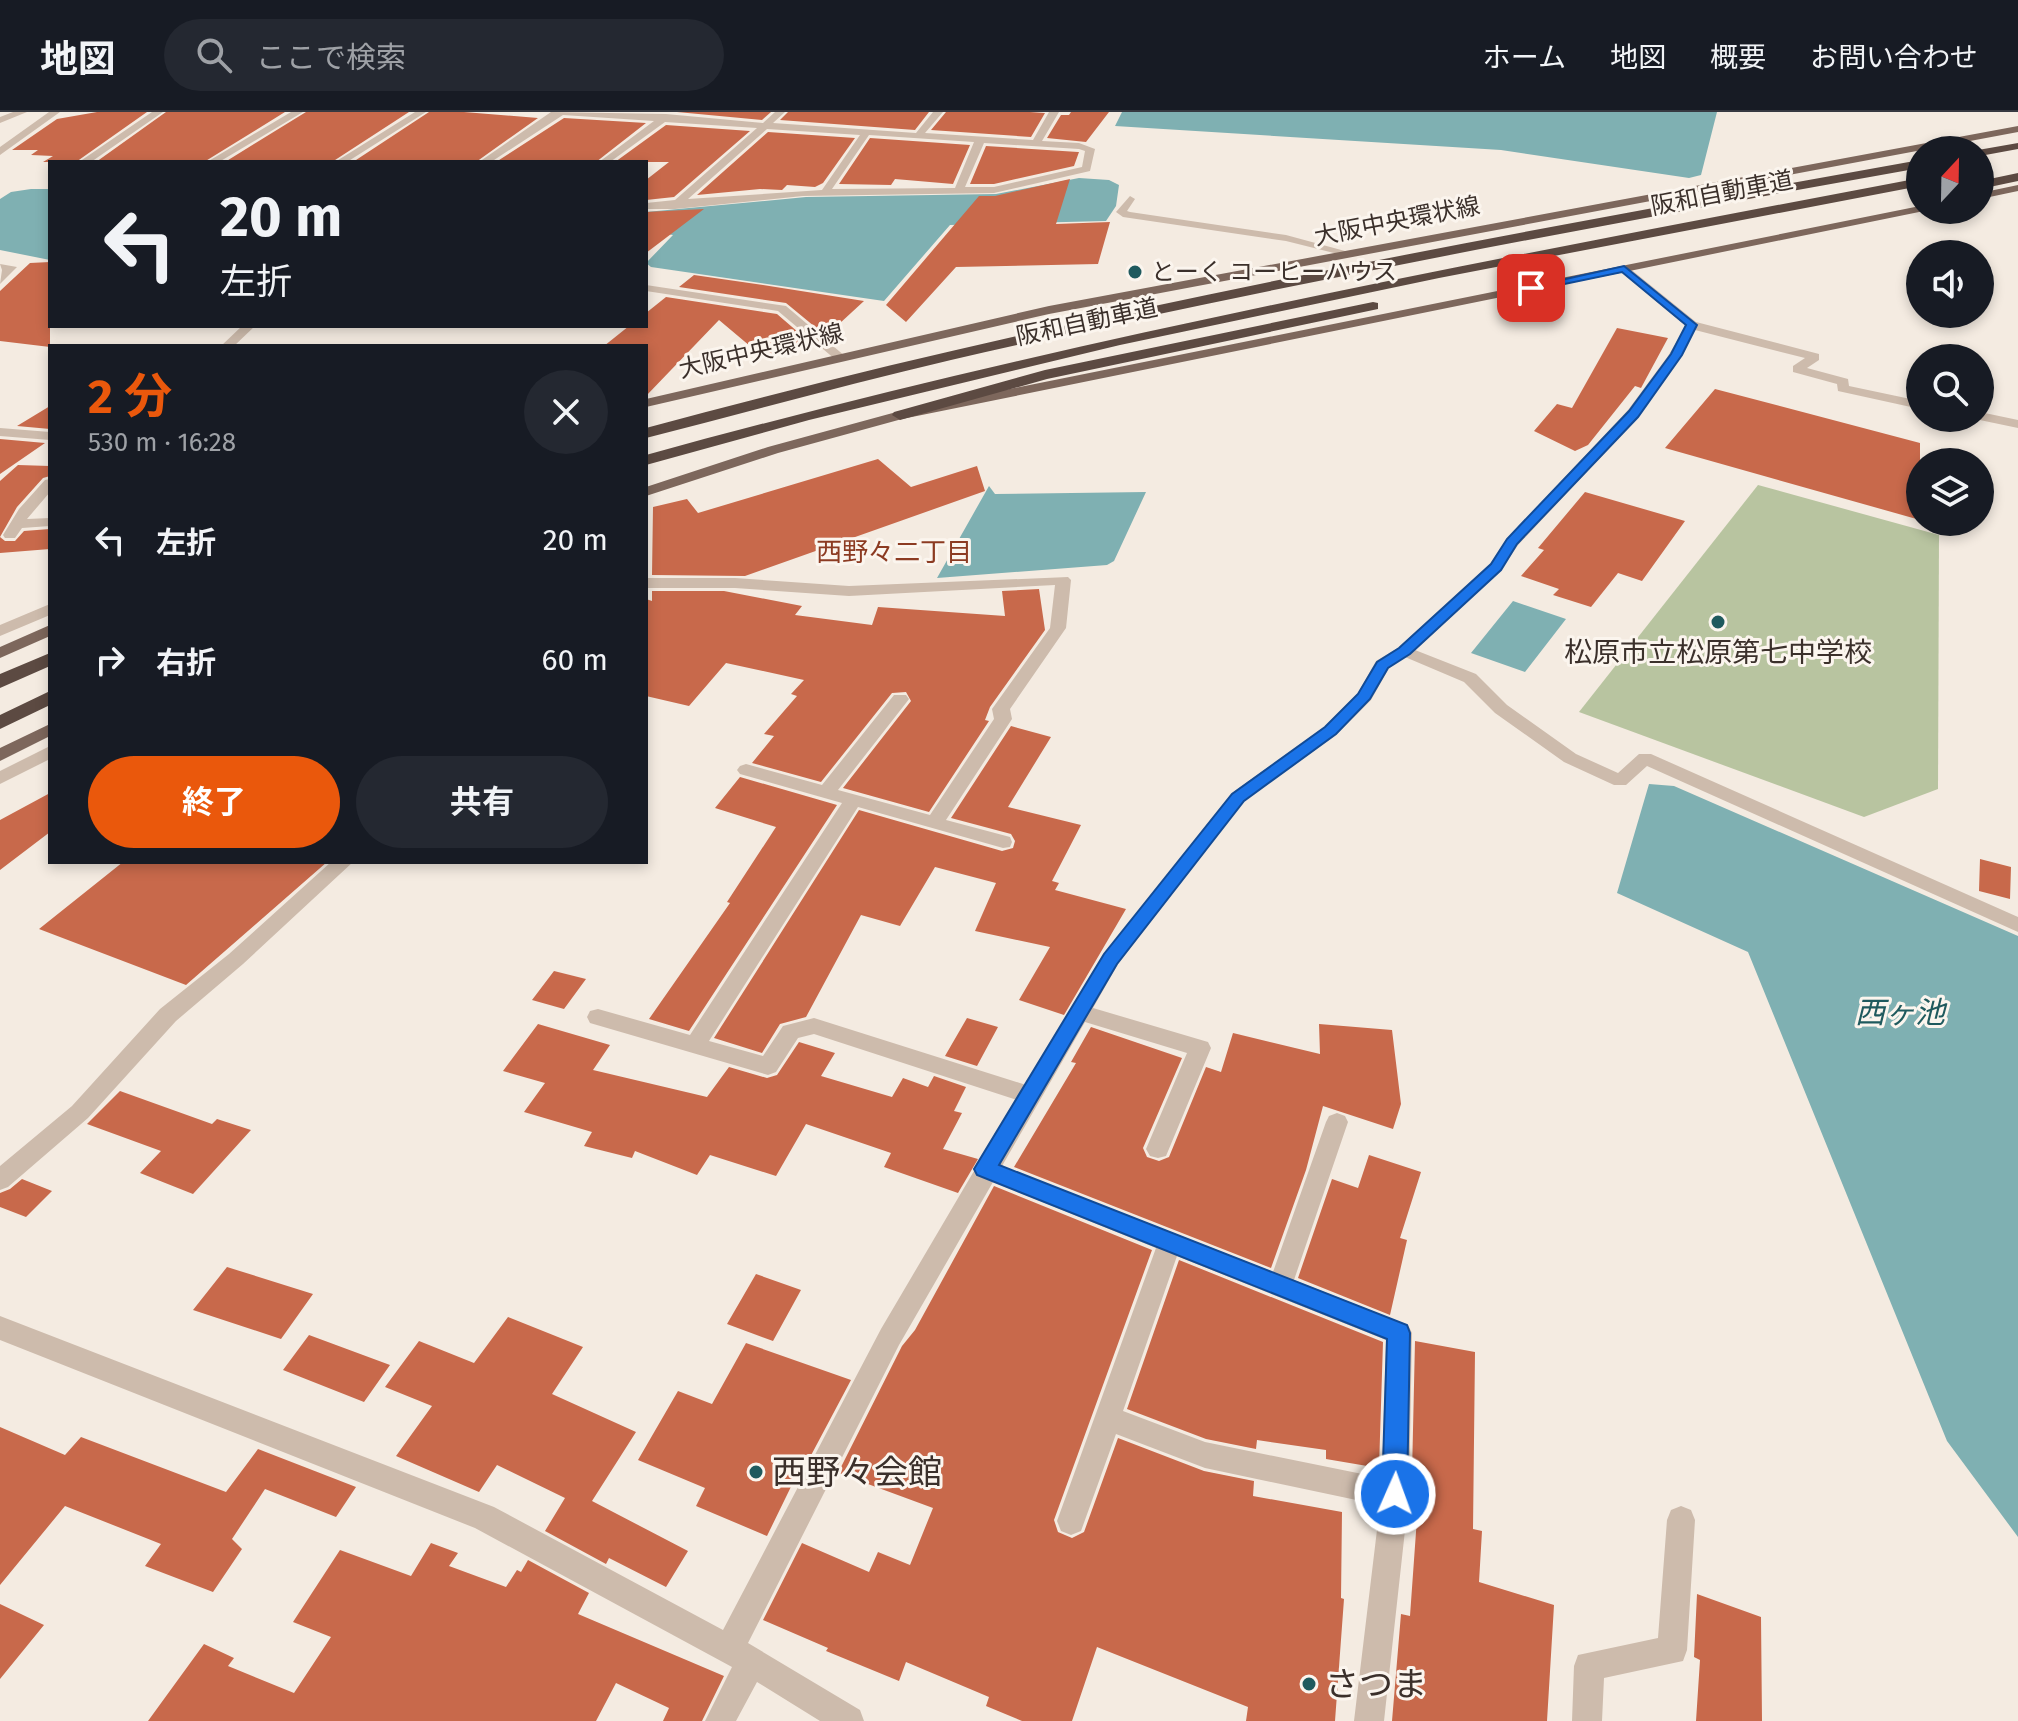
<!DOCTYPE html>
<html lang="ja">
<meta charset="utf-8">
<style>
:root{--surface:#171b24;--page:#242831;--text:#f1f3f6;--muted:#9ea1a6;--line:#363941;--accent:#ea580c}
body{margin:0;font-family:"Fira Sans","Noto Sans JP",sans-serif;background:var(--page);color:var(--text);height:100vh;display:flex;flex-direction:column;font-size:30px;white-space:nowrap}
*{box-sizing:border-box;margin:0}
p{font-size:26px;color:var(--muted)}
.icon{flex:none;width:44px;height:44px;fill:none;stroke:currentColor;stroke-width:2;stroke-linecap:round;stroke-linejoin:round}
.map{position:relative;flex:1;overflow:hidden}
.details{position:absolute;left:48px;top:232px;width:600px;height:520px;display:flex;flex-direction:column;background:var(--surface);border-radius:0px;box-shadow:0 4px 12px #0003}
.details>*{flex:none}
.hud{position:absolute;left:48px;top:48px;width:600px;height:168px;border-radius:0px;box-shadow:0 4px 12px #0003;background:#171b24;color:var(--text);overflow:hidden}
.needle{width:52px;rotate:22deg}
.buttons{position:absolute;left:1906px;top:24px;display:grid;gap:16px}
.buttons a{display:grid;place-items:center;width:88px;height:88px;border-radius:50%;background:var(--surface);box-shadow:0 4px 12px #0003;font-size:40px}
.pin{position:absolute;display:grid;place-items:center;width:68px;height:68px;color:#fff;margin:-34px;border-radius:16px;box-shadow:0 4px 12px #0006}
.me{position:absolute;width:88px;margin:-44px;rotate:2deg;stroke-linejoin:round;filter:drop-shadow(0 0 6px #0008)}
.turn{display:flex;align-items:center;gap:28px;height:168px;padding:0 40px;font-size:36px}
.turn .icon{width:104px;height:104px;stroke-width:2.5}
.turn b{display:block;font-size:56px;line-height:68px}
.round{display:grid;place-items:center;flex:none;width:84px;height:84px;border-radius:42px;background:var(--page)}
.overview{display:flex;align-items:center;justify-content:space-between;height:136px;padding:0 40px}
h1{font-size:48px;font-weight:700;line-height:60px;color:var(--accent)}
.primary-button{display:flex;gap:16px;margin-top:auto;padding:16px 40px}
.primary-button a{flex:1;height:92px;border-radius:48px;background:var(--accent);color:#fff;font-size:32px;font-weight:700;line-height:92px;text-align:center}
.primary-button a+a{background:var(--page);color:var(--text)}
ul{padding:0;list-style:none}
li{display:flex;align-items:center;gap:24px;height:120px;padding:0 40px}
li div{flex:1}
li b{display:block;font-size:30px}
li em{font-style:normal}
header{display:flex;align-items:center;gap:48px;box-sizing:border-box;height:112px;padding:0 40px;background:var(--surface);border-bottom:2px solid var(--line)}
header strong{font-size:38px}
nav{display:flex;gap:44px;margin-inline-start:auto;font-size:28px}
.search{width:560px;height:72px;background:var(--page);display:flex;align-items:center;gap:20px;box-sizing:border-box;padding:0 28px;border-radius:44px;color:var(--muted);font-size:30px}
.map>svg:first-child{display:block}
</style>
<header>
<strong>地図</strong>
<div class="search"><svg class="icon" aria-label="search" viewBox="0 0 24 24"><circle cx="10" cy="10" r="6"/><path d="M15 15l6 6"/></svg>ここで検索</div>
<nav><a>ホーム</a><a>地図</a><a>概要</a><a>お問い合わせ</a></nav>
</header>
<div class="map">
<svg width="2018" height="1609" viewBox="0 0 2018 1609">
<rect width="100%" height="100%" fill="#f4ebe1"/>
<path fill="#b8c4a0" d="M 1758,373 L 1939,423 L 1938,677 L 1864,705 L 1579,600 Z"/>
<path fill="#7fb0b2" d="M 1122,0 L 1717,0 L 1701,63 L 1689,66 L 1501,38 L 1115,14 Z
M 1079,66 L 1109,68 L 1119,73 L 1116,94 L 1106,109 L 950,113 L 884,189 L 651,155 L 646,151 L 673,123 L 646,119 L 646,100 L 806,85 L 996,82 Z
M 31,77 L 50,77 L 50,148 L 0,138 L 0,87 L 11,80 Z
M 989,374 L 995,382 L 1146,380 L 1114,449 L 1107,453 L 937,466 Z
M 1513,489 L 1566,507 L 1525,560 L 1471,541 Z
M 1649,672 L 1674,674 L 2018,824 L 2018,1425 L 1947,1329 L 1748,840 L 1617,781 Z"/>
<path fill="#c8694b" d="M 97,0 L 147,0 L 76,50 L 43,50 L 53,44 L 31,43 L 38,38 L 12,38 L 57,7 Z
M 166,0 L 285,0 L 204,50 L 96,50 Z
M 306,0 L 409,0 L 332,50 L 225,50 Z
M 429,0 L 464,0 L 538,6 L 476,50 L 353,50 Z
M 677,0 L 771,0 L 762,8 Z
M 788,0 L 929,0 L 915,18 L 780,8 Z
M 946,0 L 1030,0 L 1045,1 L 1031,25 L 931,18 Z
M 1071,0 L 1109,0 L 1086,30 L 1047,26 L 1061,3 L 1069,3 Z
M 564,6 L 646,11 L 596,50 L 496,50 Z
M 666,13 L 750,19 L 674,85 L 646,88 L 646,68 L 669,50 L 615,50 Z
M 768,20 L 855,26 L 823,71 L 815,75 L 787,73 L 782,78 L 760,77 L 697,83 Z
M 870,26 L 970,33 L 953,72 L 895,67 L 891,73 L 839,72 Z
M 986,34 L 1078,40 L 1079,40 L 1074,54 L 994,72 L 970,72 Z
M 1070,67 L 1056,112 L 1110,110 L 1098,152 L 956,155 L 906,210 L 886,193 L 979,84 L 995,84 Z
M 704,97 L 646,141 L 646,100 Z
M 50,150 L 50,235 L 0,229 L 0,179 L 30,151 Z
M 694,163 L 763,173 L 864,189 L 826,224 L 786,191 L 679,175 Z
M 666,185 L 777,202 L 813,233 L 763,245 L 719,208 L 646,284 L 646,234 L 604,234 L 629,214 L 646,214 L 646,201 Z
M 1617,216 L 1668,226 L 1641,276 L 1635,274 L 1588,333 L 1575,339 L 1534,319 L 1557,292 L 1572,296 Z
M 1715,277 L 1920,331 L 1920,408 L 1665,336 Z
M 50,294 L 50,317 L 17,314 Z
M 0,327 L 45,331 L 0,362 Z
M 878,347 L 911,375 L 977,354 L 985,379 L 745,464 L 652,463 L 653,395 L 687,387 L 698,401 Z
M 18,353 L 50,354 L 50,364 L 43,366 L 17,395 L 0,425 L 5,429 L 15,429 L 24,419 L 50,417 L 50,437 L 0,441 L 0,369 Z
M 1585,380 L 1685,409 L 1642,469 L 1618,461 L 1591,495 L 1553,483 L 1559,477 L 1521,464 L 1544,438 L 1538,436 Z
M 1039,477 L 1045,518 L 990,595 L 985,608 L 989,609 L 929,700 L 843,676 L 911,589 L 906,580 L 892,581 L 821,670 L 752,651 L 774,624 L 764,622 L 797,584 L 791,582 L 804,568 L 726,551 L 689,594 L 646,584 L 646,487 L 652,489 L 652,479 L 724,479 L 802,494 L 795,503 L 872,513 L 878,495 L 1005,504 L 1002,479 Z
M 1011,614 L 1051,625 L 1008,695 L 1081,713 L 1052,769 L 1059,771 L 1055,778 L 1126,797 L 1064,903 L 1019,888 L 1050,835 L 975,819 L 996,771 L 935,755 L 900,814 L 861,803 L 806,905 L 780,912 L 762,941 L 714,926 L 859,698 L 1002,739 L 1013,736 L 1015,729 L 1011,722 L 951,706 Z
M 740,665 L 837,693 L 689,919 L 649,907 L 730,791 L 727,790 L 776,715 L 715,696 Z
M 50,681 L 50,720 L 0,758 L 0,708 Z
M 1980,747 L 2011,755 L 2010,787 L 1979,779 Z
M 123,750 L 327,750 L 186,873 L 39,817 Z
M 554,859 L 586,867 L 564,897 L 532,888 Z
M 967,906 L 998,915 L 977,954 L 945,944 Z
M 538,912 L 610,933 L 593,958 L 707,985 L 729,955 L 767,966 L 777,963 L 799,930 L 835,941 L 821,964 L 892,985 L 903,966 L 928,975 L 934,964 L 966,975 L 954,999 L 962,1001 L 943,1037 L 978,1047 L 958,1081 L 884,1055 L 891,1041 L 806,1012 L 776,1064 L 710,1043 L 697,1063 L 635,1039 L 632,1046 L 584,1034 L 592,1020 L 524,1000 L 545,971 L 503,959 Z
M 1319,912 L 1392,918 L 1401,992 L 1393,1017 L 1323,994 L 1306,1058 L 1271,1156 L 1014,1055 L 1076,951 L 1071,950 L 1091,915 L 1182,946 L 1143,1036 L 1147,1045 L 1159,1049 L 1169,1045 L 1206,955 L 1221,960 L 1233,921 L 1320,942 Z
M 120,979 L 212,1012 L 217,1007 L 251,1018 L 193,1082 L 140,1061 L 161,1039 L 87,1012 Z
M 1369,1043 L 1421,1060 L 1400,1126 L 1407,1128 L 1390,1203 L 1298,1166 L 1332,1067 L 1358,1076 Z
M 22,1067 L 52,1079 L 26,1105 L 0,1095 L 0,1081 L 10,1077 Z
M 994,1074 L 1152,1138 L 1054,1408 L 1058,1420 L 1072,1426 L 1084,1420 L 1118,1326 L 1204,1359 L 1254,1369 L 1253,1384 L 1342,1400 L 1341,1486 L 1344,1487 L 1335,1609 L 1246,1609 L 1248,1595 L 1097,1535 L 1072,1609 L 1022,1609 L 986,1594 L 989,1585 L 906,1550 L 899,1569 L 826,1539 L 828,1536 L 763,1508 L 802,1431 L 869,1460 L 878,1440 L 910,1453 L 933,1396 L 838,1361 L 902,1234 L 915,1218 Z
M 1179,1148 L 1383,1230 L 1379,1356 L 1326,1347 L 1326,1338 L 1257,1328 L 1256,1337 L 1206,1327 L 1127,1297 Z
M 227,1155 L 313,1182 L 281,1227 L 193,1198 Z
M 756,1162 L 801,1178 L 773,1229 L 727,1212 Z
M 508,1205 L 583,1235 L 552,1282 L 636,1320 L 592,1389 L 688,1439 L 666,1475 L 609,1446 L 606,1452 L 545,1419 L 565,1386 L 497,1353 L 479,1380 L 396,1344 L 432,1294 L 385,1275 L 419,1229 L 474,1251 Z
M 309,1223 L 390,1253 L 364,1290 L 283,1258 Z
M 1415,1229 L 1475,1240 L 1473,1417 L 1482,1419 L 1479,1470 L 1554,1493 L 1547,1609 L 1392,1609 L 1401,1502 L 1410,1504 L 1418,1392 L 1413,1391 L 1415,1363 L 1412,1362 Z
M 746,1231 L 851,1268 L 808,1349 L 804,1348 L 767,1424 L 696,1394 L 705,1376 L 638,1348 L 678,1279 L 712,1292 Z
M 0,1315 L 65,1343 L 81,1325 L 226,1380 L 258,1337 L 356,1375 L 336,1405 L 265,1377 L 232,1427 L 242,1437 L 213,1480 L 145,1454 L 161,1432 L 65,1394 L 0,1473 Z
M 431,1431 L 458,1441 L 449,1454 L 506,1475 L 517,1458 L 521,1460 L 528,1448 L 589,1481 L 578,1502 L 724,1564 L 702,1609 L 663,1609 L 669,1596 L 616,1571 L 596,1609 L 148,1609 L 204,1532 L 234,1546 L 228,1554 L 294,1581 L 331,1525 L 293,1510 L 340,1438 L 411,1464 Z
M 1697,1482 L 1761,1505 L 1762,1609 L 1696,1609 L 1700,1548 L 1694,1545 Z
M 0,1492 L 44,1513 L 0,1567 Z"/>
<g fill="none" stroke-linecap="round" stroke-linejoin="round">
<path fill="#cdbbac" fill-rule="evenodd" d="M 13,0 L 27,0 L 0,11 L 0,5 Z
M 49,0 L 60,0 L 0,43 L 0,35 Z
M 152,0 L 163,0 L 91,50 L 79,50 Z
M 291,0 L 303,0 L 219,50 L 207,50 Z
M 415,0 L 426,0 L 347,50 L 335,50 Z
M 551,0 L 666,2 L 763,11 L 775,0 L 785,0 L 773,11 L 916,21 L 933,0 L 943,0 L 925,21 L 1033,28 L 1049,0 L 1059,0 L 1042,29 L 1079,31 L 1095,37 L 1090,59 L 994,81 L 803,84 L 675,97 L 646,97 L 646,91 L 675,88 L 757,16 L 665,10 L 610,50 L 599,50 L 654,9 L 563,3 L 491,50 L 479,50 ZM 767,17 L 860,23 L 822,78 L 688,87 ZM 869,23 L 974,30 L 955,76 L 832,77 ZM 984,31 L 1079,37 L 1085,39 L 1082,55 L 994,75 L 965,75 Z
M 1130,84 L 1135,87 L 1127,99 L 1130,100 L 1286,123 L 1356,142 L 1350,145 L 1286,129 L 1123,105 L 1116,100 Z
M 0,152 L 17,155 L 0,172 L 2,158 Z
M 1620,155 L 1628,155 L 1696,210 L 1819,242 L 1819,248 L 1807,256 L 1848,267 L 1849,274 L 1920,289 L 1920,297 L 1838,279 L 1837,272 L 1793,260 L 1793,254 L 1805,246 L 1695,218 L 1659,275 L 1615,330 L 1518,433 L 1501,458 L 1415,538 L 1476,562 L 1507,593 L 1576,642 L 1618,661 L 1639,642 L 1651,642 L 2018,805 L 2018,820 L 1647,654 L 1626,673 L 1614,673 L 1564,650 L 1495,601 L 1464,570 L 1405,545 L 1389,556 L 1371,588 L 1336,623 L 1244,689 L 1118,852 L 1093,896 L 1208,930 L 1211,936 L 1166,1044 L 1158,1046 L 1150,1044 L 1146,1037 L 1187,941 L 1085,910 L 1002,1054 L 1273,1160 L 1326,1010 L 1329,1004 L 1337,1001 L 1345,1004 L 1348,1010 L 1294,1168 L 1408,1213 L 1412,1221 L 1409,1382 L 1384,1609 L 1354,1609 L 1380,1393 L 1205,1356 L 1116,1322 L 1081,1419 L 1071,1423 L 1061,1419 L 1057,1409 L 1156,1136 L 993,1070 L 899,1233 L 748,1531 L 860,1598 L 864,1609 L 820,1609 L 757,1570 L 736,1609 L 705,1609 L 732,1555 L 475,1416 L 0,1228 L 0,1204 L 494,1395 L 723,1518 L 881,1217 L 974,1059 L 977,1050 L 981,1049 L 1017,988 L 814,922 L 798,926 L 776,960 L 768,963 L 590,911 L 587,905 L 590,899 L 598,897 L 690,923 L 842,691 L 740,662 L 737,658 L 740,654 L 746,652 L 822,673 L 894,583 L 906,583 L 909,587 L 906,591 L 838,678 L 930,703 L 994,607 L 992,597 L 1050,516 L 1055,473 L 849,484 L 735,476 L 646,476 L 646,466 L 735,466 L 849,474 L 1068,465 L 1071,468 L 1066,516 L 1010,597 L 1012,607 L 946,708 L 1010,725 L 1012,730 L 1010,735 L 1003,736 L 858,695 L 709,929 L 763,944 L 783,914 L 814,906 L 1026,973 L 1104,842 L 1232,681 L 1324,615 L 1358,581 L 1376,549 L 1398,536 L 1490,452 L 1507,427 L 1628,298 L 1668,244 L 1686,214 L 1620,159 ZM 1177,1144 L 1386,1228 L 1382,1366 L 1205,1330 L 1123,1299 Z
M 646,173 L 786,194 L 846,245 L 836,248 L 778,199 L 646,179 Z
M 242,214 L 255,214 L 234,234 L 221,234 Z
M 1980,300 L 2018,308 L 2018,316 L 1975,307 L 1980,306 Z
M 0,316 L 50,320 L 50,328 L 0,324 Z
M 50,367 L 50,380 L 27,407 L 50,406 L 50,414 L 22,416 L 15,426 L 5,426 L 3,423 L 19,397 L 45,368 Z
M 50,492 L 50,503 L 0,524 L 0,513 Z
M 50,634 L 50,647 L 0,672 L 0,659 Z
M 331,750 L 353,750 L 243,852 L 176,909 L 88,1006 L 8,1075 L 0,1078 L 0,1054 L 72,994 L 160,897 L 229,842 Z
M 1681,1394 L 1691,1398 L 1695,1408 L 1687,1538 L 1683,1549 L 1604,1566 L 1602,1609 L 1572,1609 L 1574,1554 L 1578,1543 L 1658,1526 L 1667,1408 L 1671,1398 Z"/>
<path fill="#7d675c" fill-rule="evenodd" d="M 2018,14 L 2018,20 L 1049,202 L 646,295 L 646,287 L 1049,194 Z
M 2018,73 L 2018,79 L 1980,87 L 1980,81 Z
M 1920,94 L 1924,99 L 902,307 L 778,341 L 646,384 L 646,375 L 768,335 L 900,299 Z
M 50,513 L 50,524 L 0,546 L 0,535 Z
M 50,612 L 50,624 L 0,649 L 0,636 Z"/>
<path fill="#5c4a42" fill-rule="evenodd" d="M 2018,31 L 2018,37 L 1980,44 L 1978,38 Z
M 1920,48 L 1920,56 C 1596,114 1272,174 951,248 C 848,272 748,300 646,326 L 646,316 C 1065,202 1493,124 1920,48 Z
M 2018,61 L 2018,69 L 1980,77 L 1980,69 Z
M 1920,66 L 1920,74 L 1439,166 L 1120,233 L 809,308 L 646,353 L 646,343 C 1066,227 1492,147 1920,66 Z
M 1373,190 L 1378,191 L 1378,197 L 1047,267 L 900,308 L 892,303 L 894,300 L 1045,258 Z
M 50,541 L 50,554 L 0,576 L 0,562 Z
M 50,579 L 50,593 L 0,617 L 0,603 Z"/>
</g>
<path fill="#1a73e8" stroke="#114b97" stroke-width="2" d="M 1624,154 L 1697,213 L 1682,243 L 1638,305 L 1517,432 L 1501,458 L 1410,542 L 1388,556 L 1370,587 L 1336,622 L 1244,689 L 1117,852 L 999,1053 L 1407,1213 L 1410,1221 L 1407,1382 L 1404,1391 L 1395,1395 L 1386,1391 L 1382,1382 L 1387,1227 L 977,1063 L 974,1057 L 1104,842 L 1232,682 L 1325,615 L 1358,582 L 1377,550 L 1399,536 L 1491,452 L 1507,427 L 1629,299 L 1671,242 L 1686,213 L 1622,160 L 1531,179 L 1525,176 Z"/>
<g fill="#1f5a5e" stroke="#fbf5ee" stroke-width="3">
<circle cx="1135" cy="160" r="8"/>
<circle cx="1718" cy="510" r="8"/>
<circle cx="756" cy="1360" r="8"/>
<circle cx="1309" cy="1572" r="8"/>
</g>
<g text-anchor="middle" stroke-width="6" stroke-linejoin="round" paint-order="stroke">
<g font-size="24" fill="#3b302b" stroke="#fbf5ee">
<text transform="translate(1722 81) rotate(-11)" y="8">阪和自動車道</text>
<text transform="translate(1397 109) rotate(-11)" y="8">大阪中央環状線</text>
<text transform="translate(1087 210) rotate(-12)" y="8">阪和自動車道</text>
<text transform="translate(761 239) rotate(-13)" y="8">大阪中央環状線</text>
</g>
<g font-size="24" fill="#3b302b" stroke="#fbf5ee" text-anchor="start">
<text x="1151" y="168">とーく コーヒーハウス</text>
</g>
<g font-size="26" fill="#8c3b22" stroke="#fbf5ee">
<text x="894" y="449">西野々二丁目</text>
</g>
<g font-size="28" fill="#3b302b" stroke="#fbf5ee">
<text x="1718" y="550">松原市立松原第七中学校</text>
</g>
<g font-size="30" font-style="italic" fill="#1f5a5e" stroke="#fbf5ee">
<text x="1900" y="911">西ヶ池</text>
</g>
<g font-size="34" fill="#3b302b" stroke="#fbf5ee" text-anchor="start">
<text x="772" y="1372">西野々会館</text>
<text x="1325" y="1584">さつま</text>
</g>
</g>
</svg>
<div class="buttons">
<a><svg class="needle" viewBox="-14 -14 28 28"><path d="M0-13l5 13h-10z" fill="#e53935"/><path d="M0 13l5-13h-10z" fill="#9ea1a6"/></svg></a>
<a><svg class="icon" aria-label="sound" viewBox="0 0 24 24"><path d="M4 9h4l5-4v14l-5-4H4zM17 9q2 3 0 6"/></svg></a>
<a><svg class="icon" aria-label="search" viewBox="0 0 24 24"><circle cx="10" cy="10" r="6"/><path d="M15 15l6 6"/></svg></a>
<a><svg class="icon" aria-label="layers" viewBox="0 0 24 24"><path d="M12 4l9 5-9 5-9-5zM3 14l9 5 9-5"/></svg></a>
</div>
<div class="pin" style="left:1531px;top:176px;background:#d93025"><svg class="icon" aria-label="arrive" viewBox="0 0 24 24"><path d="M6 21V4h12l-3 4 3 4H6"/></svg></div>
<svg class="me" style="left:1395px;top:1382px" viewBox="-20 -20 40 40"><circle r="17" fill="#1a73e8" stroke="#fff" stroke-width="3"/><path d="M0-11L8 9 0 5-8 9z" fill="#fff"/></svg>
<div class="hud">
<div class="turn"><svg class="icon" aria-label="left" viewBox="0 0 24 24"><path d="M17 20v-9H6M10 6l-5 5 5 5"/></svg><div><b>20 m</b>左折</div></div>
</div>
<section class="details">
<div class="overview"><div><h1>2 分</h1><p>530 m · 16:28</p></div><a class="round"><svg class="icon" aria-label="close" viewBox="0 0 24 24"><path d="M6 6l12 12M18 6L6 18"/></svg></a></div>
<ul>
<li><svg class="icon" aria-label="left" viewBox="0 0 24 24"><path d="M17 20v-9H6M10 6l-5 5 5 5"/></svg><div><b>左折</b></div><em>20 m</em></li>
<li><svg class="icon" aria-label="right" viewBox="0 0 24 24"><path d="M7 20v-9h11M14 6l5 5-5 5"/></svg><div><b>右折</b></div><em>60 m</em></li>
</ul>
<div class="primary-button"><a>終了</a><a>共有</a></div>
</section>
</div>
